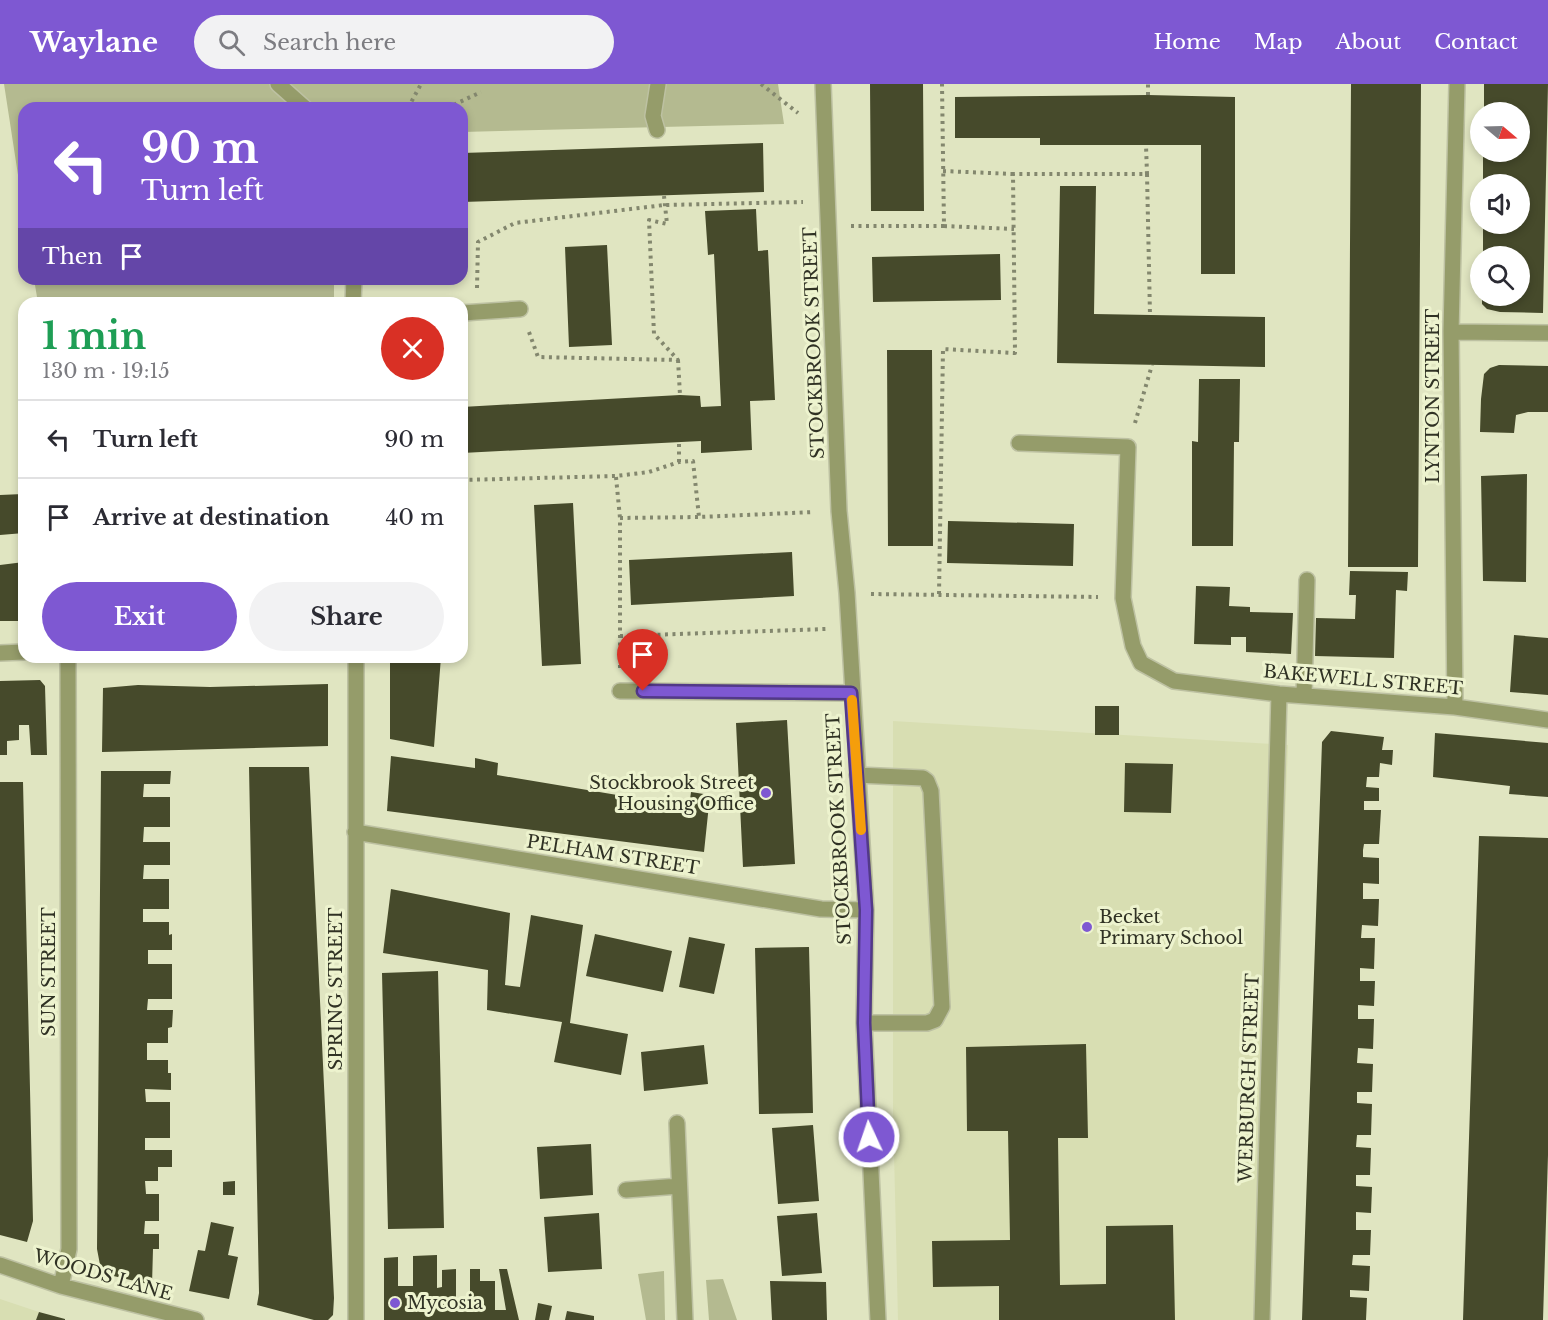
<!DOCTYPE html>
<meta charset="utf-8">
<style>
:root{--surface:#fff;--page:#f2f2f3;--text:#2b2b33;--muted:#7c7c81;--line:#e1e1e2;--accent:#7e58d2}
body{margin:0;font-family:"Libre Baskerville",serif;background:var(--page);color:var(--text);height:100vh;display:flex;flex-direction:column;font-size:22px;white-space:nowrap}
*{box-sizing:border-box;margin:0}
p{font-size:20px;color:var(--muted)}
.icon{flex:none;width:33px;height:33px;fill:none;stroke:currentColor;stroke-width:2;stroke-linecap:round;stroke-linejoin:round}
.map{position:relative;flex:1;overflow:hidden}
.details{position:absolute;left:18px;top:213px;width:450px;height:366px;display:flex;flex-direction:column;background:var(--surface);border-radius:18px;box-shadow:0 3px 9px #0003}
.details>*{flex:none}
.hud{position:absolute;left:18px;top:18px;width:450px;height:183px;border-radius:18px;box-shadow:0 3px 9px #0003;background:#7e58d2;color:#fff;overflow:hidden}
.needle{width:39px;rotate:109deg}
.fabs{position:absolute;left:1470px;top:18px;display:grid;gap:12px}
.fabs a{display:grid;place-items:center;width:60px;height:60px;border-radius:50%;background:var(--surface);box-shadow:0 3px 9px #0003;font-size:30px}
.pin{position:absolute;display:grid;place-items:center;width:51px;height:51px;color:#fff;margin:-62px -26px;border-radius:50% 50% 50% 0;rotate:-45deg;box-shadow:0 0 6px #0007}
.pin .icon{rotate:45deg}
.me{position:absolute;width:66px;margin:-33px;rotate:357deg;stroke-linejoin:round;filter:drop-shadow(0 0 4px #0008)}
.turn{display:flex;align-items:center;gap:21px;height:126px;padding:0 24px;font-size:27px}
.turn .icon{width:78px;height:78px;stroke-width:2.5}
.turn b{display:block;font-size:42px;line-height:51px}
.then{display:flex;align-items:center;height:57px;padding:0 24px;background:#0003;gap:12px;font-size:22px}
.round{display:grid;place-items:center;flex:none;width:63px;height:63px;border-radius:32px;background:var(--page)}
.head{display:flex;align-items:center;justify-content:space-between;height:102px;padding:0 24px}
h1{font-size:36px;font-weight:700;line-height:45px;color:#1e9e55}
.cta{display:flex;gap:12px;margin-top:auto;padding:12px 24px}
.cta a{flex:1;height:69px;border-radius:36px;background:var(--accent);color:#fff;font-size:24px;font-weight:700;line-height:69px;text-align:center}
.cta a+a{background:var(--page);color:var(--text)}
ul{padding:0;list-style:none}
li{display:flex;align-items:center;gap:18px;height:78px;padding:0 24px;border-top:2px solid var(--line)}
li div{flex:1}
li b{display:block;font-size:22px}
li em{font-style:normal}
header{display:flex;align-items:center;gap:36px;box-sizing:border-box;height:84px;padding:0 30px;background:var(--accent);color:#fff}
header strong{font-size:28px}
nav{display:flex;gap:33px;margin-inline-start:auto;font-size:21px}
.search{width:420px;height:54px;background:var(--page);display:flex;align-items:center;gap:15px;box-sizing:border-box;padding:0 21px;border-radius:33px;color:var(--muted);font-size:22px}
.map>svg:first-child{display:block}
</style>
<header>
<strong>Waylane</strong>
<div class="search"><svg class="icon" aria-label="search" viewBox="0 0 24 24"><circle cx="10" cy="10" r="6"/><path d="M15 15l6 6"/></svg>Search here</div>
<nav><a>Home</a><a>Map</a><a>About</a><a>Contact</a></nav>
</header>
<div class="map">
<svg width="1548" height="1236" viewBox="0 0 1548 1236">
<rect width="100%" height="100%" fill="#e0e5c1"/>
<path fill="#d8deb2" d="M 893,637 L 1288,661 L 1265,1236 L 898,1236 L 893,1026 Z
M 0,1215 L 39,1228 L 36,1236 L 0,1236 Z"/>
<path fill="#b4ba90" d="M 4,0 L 778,0 L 784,40 L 462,48 L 462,24 L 24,24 L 24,130 Z
M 34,195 L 334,195 L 334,219 L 38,219 Z
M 664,1187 L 665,1236 L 646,1236 L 638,1190 Z
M 723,1195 L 737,1236 L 709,1236 L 706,1196 Z"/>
<path fill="#464a2b" d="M 870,0 L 923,0 L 924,127 L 871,127 Z
M 1351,0 L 1421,0 L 1418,483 L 1348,483 Z
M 1484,0 L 1548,0 L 1543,229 L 1500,228 L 1487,225 L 1482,220 L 1482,212 L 1520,212 L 1520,172 L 1483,172 L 1483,140 L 1520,140 L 1520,100 L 1483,100 L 1483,68 L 1520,68 L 1520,28 L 1484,28 Z
M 1148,11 L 1235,13 L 1235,190 L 1201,190 L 1201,61 L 1040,61 L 1040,54 L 955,54 L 955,13 Z
M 763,59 L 764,108 L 462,118 L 462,69 Z
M 1060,102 L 1096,102 L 1094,230 L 1265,233 L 1265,283 L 1057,279 Z
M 756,125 L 758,167 L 768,166 L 775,316 L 750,317 L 752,366 L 701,369 L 701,357 L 462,369 L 462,323 L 680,311 L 700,312 L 701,323 L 721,322 L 714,170 L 708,171 L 705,127 Z
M 607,161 L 612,261 L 569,263 L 565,163 Z
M 1000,170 L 1001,216 L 873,218 L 872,173 Z
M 887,266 L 932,266 L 933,462 L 888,462 Z
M 1499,281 L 1548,282 L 1548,328 L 1528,328 L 1516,331 L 1514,349 L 1480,348 L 1481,315 L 1484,290 L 1490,284 Z
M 1199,295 L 1240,295 L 1239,358 L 1234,358 L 1233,462 L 1192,462 L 1192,357 L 1198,358 Z
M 1527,390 L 1526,498 L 1483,497 L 1481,392 Z
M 23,410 L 24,449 L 0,451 L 0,411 Z
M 573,419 L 581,580 L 542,582 L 534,421 Z
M 948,437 L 1074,440 L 1073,482 L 947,479 Z
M 792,468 L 794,512 L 631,521 L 629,476 Z
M 24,478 L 24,537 L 0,537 L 0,481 Z
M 1350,487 L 1408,488 L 1407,507 L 1396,506 L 1394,574 L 1315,572 L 1316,534 L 1355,535 L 1356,511 L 1349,511 Z
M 1196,502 L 1230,503 L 1229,522 L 1250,523 L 1250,528 L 1293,529 L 1291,570 L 1246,568 L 1246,553 L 1231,553 L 1231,561 L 1194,560 Z
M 1514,551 L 1548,554 L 1548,611 L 1510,608 Z
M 390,573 L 441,573 L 434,663 L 390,655 Z
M 40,596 L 45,602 L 47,671 L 31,671 L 29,641 L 19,641 L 19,656 L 7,657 L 7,671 L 0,671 L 0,597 Z
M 328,600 L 328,662 L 102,668 L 103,604 L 138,601 L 210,603 Z
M 1095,622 L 1119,622 L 1119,651 L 1095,651 Z
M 787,636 L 795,780 L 743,783 L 736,639 Z
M 1331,647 L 1384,653 L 1382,666 L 1393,666 L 1392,681 L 1380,679 L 1379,693 L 1367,693 L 1366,703 L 1379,704 L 1379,717 L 1364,717 L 1364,726 L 1381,726 L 1379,760 L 1364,760 L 1363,766 L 1363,773 L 1379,774 L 1379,800 L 1363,799 L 1363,815 L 1379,815 L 1378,842 L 1362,841 L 1361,854 L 1375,854 L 1374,885 L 1360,884 L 1360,897 L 1375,897 L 1374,922 L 1358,921 L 1358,935 L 1374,935 L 1373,965 L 1358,964 L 1357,979 L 1373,980 L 1372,1008 L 1357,1008 L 1357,1019 L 1372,1020 L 1371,1051 L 1357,1051 L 1356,1063 L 1371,1064 L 1370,1091 L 1356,1091 L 1356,1102 L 1372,1103 L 1371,1129 L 1356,1128 L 1356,1146 L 1371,1146 L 1370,1171 L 1353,1171 L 1352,1181 L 1370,1182 L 1369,1207 L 1350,1206 L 1350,1213 L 1367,1214 L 1366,1236 L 1302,1236 L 1322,658 Z
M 1435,649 L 1548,659 L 1548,713 L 1509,710 L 1510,702 L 1433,693 Z
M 391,672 L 475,684 L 475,674 L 498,679 L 497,691 L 689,723 L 691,708 L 710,711 L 704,768 L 387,727 Z
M 1125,679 L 1173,680 L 1171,729 L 1124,728 Z
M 249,683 L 309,683 L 334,1214 L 333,1231 L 328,1236 L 314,1236 L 257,1221 L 259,1209 Z
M 101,687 L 171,687 L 170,700 L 144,700 L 143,713 L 170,713 L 170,743 L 144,743 L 143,758 L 170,758 L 170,781 L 144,781 L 143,795 L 169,795 L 169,825 L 143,825 L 143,838 L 169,838 L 169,851 L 172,850 L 172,866 L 148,866 L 148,880 L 172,880 L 172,915 L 148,915 L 147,926 L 173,926 L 172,943 L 168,944 L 168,959 L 147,959 L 147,976 L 168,976 L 168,989 L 171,989 L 171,1006 L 145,1005 L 146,1018 L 170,1018 L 170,1054 L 145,1054 L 145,1066 L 172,1066 L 172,1083 L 158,1083 L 158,1097 L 145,1097 L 146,1110 L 159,1110 L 159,1137 L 145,1137 L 144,1150 L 159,1150 L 159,1165 L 153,1165 L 152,1201 L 105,1190 L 101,1186 L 97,1165 Z
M 0,698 L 23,698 L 33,1137 L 27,1158 L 0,1151 Z
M 1479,752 L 1548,754 L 1548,1071 L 1543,1236 L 1463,1236 Z
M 391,805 L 510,829 L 505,901 L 520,903 L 531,831 L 583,841 L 570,939 L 628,950 L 621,991 L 554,978 L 562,938 L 487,926 L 488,886 L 383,869 Z
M 595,850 L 672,867 L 663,908 L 586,892 Z
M 689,853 L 725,860 L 714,910 L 679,903 Z
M 809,863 L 813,1029 L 759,1030 L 755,864 Z
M 438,887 L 444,1144 L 388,1145 L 382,889 Z
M 1086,960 L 1088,1054 L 1058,1054 L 1060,1201 L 1106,1200 L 1106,1142 L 1173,1141 L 1175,1236 L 999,1236 L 999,1202 L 933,1203 L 932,1157 L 1010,1156 L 1008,1047 L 967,1047 L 966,963 Z
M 704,961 L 708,1000 L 644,1007 L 641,968 Z
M 813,1041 L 819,1117 L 778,1120 L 772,1044 Z
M 591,1060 L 593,1111 L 540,1115 L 537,1063 Z
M 235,1097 L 235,1111 L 223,1111 L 223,1098 Z
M 599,1129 L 602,1185 L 548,1188 L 544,1133 Z
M 817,1129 L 822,1189 L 782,1192 L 777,1132 Z
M 211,1138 L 234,1143 L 228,1171 L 238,1173 L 229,1215 L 189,1207 L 198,1166 L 205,1167 Z
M 437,1171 L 437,1204 L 442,1203 L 442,1186 L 456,1185 L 456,1214 L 470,1214 L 470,1185 L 480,1185 L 480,1197 L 495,1197 L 495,1226 L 506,1226 L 499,1185 L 507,1185 L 519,1236 L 384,1236 L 384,1174 L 398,1173 L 398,1202 L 413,1202 L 413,1172 Z
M 770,1197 L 826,1198 L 827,1236 L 772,1236 Z
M 538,1219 L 552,1222 L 549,1236 L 535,1236 Z
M 567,1227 L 594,1232 L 594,1236 L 565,1236 Z
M 39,1228 L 65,1235 L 65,1236 L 36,1236 Z"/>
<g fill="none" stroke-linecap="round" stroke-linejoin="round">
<g stroke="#bdc1a2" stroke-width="18">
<path id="minor" d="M 278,0 L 305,24
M 823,0 L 839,427 L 847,509 L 866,826 L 864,939 L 878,1236
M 657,46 L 653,32 L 658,0
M 353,219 L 354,195
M 462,229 L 520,225
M 1451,248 L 1548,249
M 1019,359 L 1128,363 L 1123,514 L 1133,562 L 1141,579 L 1174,597 L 1279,610 L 1455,623 L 1548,636
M 0,569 L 24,568
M 356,573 L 356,1236
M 620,607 L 851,609
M 1304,612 L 1307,496
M 1455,623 L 1451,248 L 1457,0
M 857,691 L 923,694 L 927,697 L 931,707 L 942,923 L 935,936 L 927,939 L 864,939
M 355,748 L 821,825 L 866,826
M 677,1039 L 685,1236
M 626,1106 L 679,1102
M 0,1181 L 61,1202 L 196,1236
M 61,1202 L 69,1165 L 68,573
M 1262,1236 L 1279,610"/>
</g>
<path stroke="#83876e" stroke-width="4" stroke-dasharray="3 4.5" stroke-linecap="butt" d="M 761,0 L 798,29
M 1148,11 L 1148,0
M 408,24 L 421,0
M 447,24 L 481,8
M 943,87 L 1013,90
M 1147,90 L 1150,231
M 851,142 L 944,142 L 942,0
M 944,142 L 1014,145
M 477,204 L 478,158 L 515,139 L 664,121 L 803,118
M 529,248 L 538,273 L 678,276 L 654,250 L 649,136 L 667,140 L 664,112
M 678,276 L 680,311
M 1135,339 L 1152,281
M 679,378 L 679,359
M 616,393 L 620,434
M 462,396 L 616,392 L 649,388 L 679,378 L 693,377 L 699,433 L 814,428
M 871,510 L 1098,513
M 939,510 L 943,265 L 1015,269 L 1013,90 L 1147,90 L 1146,61
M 620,552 L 826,545
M 620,584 L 620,434 L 699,433"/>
<use href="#minor" stroke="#959c6a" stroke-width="15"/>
</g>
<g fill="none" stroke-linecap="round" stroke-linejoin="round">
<g stroke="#523988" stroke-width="15">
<path id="route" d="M 643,607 L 851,609 L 866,826 L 864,939 L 869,1053"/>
</g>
<use href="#route" stroke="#7e58d2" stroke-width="10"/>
<path stroke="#f59e0b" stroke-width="10" d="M 852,616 L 861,746"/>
</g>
<g fill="#7e58d2" stroke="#edf3ce" stroke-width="2">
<circle cx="766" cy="709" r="6"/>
<circle cx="1087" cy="843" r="6"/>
<circle cx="395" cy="1219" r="6"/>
</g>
<g text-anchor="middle" stroke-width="6" stroke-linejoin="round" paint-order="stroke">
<g font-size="18" fill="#303224" stroke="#edf3ce">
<text transform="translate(814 259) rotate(-92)" y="6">STOCKBROOK STREET</text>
<text transform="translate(1433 312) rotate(-90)" y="6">LYNTON STREET</text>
<text transform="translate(1363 596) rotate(5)" y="6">BAKEWELL STREET</text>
<text transform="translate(839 745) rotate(-93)" y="6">STOCKBROOK STREET</text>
<text transform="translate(613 771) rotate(9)" y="6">PELHAM STREET</text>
<text transform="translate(49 888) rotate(-90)" y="6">SUN STREET</text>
<text transform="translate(336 905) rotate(-90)" y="6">SPRING STREET</text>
<text transform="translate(1249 994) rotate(-88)" y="6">WERBURGH STREET</text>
<text transform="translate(103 1191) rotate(16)" y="6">WOODS LANE</text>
</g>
<g font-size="18" fill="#303224" stroke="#edf3ce" text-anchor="start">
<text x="754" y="705" text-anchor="end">Stockbrook Street<tspan x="754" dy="21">Housing Office</tspan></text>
<text x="1099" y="839">Becket<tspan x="1099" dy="21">Primary School</tspan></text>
<text x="407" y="1225">Mycosia</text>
</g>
</g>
</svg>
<div class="fabs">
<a><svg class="needle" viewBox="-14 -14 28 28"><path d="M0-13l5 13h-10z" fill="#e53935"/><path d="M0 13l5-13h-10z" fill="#7c7c81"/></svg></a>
<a><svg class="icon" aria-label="sound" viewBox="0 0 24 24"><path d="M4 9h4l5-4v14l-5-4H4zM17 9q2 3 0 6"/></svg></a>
<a><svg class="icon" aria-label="search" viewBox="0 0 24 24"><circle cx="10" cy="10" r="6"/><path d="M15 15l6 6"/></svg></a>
</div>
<div class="pin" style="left:643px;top:607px;background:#d93025"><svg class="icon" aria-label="arrive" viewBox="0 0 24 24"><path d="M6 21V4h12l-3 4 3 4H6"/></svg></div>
<svg class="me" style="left:869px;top:1053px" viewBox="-20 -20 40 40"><circle r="17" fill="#7e58d2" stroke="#fff" stroke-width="3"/><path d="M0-11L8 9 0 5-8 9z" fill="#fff"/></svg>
<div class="hud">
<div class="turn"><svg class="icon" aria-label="left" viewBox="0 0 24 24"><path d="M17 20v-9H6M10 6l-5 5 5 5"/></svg><div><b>90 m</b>Turn left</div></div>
<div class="then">Then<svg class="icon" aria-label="arrive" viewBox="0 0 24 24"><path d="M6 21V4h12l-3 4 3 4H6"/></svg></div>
</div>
<section class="details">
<div class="head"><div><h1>1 min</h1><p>130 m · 19:15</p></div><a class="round" style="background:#d93025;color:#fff"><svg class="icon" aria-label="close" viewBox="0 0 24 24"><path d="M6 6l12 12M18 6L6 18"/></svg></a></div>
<ul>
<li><svg class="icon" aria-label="left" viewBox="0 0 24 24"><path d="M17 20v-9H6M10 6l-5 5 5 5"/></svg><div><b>Turn left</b></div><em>90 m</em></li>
<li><svg class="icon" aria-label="arrive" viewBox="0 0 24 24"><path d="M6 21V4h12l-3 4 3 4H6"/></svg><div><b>Arrive at destination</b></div><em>40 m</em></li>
</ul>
<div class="cta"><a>Exit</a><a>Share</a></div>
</section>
</div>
